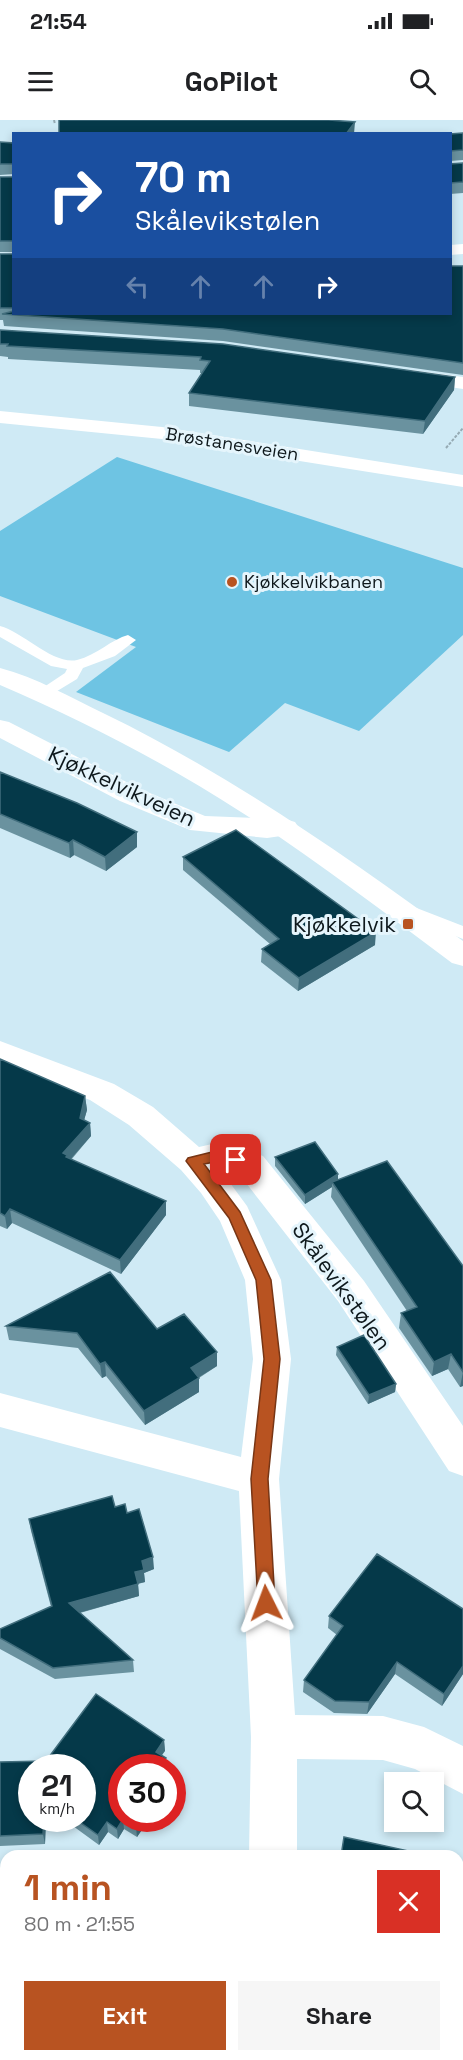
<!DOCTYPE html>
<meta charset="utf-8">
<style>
:root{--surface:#fff;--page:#f6f6f6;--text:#202124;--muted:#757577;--accent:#b85321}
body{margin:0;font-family:"Space Grotesk",sans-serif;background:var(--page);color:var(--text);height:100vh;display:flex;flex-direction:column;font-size:22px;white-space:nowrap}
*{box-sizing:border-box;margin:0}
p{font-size:20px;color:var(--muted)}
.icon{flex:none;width:33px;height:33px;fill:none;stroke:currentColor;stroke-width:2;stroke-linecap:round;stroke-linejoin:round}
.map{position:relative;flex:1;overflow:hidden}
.sheet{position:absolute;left:0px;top:1730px;width:464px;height:212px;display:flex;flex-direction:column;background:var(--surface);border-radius:18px 18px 0 0;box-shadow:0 3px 9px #0003}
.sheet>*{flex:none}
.top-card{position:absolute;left:12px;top:12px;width:440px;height:183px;border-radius:0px;box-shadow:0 3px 9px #0003;background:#1a4fa0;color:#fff;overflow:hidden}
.controls{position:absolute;left:384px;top:1652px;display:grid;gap:12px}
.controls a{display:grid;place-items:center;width:60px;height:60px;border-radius:0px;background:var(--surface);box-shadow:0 3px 9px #0003;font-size:30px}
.speed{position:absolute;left:18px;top:1634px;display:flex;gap:12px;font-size:30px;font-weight:700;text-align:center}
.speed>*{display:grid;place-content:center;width:78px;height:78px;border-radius:50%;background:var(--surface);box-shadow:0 3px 9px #0003;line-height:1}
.speed small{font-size:15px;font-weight:400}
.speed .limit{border:9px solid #d22;background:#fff;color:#111}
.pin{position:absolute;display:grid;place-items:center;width:51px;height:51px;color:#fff;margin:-26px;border-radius:12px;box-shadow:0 3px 9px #0006}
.me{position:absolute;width:66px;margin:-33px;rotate:357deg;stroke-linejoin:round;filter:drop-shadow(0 0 4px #0008)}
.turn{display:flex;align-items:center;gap:21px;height:126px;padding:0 24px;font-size:27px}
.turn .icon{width:78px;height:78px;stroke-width:2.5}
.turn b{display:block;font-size:42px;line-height:51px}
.lanes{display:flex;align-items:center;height:57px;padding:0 24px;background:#0003;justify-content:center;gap:30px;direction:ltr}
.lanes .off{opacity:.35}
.round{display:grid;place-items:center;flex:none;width:63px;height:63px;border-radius:0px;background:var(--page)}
.head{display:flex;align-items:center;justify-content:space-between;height:102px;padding:0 24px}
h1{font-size:36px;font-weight:700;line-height:45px;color:var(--accent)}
.cta{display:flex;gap:12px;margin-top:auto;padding:12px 24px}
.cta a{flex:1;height:69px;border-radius:0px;background:var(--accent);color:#fff;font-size:24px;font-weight:700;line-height:69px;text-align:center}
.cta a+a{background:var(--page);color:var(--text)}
.status{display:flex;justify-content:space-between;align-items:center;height:42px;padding:0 30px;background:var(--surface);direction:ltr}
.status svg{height:16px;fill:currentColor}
header{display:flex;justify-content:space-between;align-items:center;height:78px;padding:0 24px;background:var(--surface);font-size:27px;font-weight:700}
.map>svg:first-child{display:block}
</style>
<div class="status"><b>21:54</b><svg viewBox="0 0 49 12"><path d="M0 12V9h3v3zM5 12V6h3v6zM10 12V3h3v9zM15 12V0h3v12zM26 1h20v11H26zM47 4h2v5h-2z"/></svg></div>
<header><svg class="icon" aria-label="menu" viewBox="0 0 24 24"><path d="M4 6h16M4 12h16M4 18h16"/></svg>GoPilot<svg class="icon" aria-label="search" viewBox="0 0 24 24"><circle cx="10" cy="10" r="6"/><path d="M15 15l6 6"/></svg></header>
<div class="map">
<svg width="463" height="1940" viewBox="0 0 463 1940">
<rect width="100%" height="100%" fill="#cfeaf5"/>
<path fill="#6ec4e3" d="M 117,337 L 463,448 L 463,515 L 359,611 L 285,583 L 229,632 L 76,572 L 136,527 L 0,476 L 0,411 Z"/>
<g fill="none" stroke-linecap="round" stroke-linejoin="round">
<path stroke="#95aab3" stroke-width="2" stroke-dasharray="3 1.5" stroke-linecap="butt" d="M 54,0 L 55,4
M 446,328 L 463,308"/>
<path fill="#fff" fill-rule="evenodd" d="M 0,506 C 23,512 53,545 77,540 C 97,535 112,519 128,515 L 136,520 L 115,536 L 83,548 L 77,559 L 44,579 L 36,574 L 38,571 L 65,553 L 67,549 L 51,546 L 0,517 Z
M 414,787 L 463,806 L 463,819 L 407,797 L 405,793 L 407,789 Z"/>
<path fill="#fff" fill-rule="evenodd" d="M 463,124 L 463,134 L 450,135 L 450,125 Z
M 411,250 L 463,257 L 463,269 L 404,260 L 401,256 L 404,252 Z
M 0,600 L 9,602 L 140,669 L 205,696 L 285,699 L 295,702 L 299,708 L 295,714 L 267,718 L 190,710 L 120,681 L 0,618 Z
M 0,921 L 114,964 L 153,987 L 199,1027 L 221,1022 L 263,1036 L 364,1161 L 463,1306 L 463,1356 L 449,1351 L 338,1181 L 239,1054 L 219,1048 L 247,1086 L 281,1160 L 291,1239 L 279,1359 L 295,1595 L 383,1596 L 424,1607 L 463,1626 L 463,1674 L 415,1649 L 383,1640 L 297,1639 L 297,1736 L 249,1736 L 251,1617 L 239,1371 L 0,1307 L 0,1273 L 241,1337 L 253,1239 L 245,1160 L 220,1101 L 201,1073 L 181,1050 L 129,1005 L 90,980 L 0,945 Z
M 234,1935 L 286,1935 L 285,1940 L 233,1940 Z"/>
<path fill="#fff" fill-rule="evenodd" d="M 0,291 L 162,307 L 463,355 L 463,367 L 162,319 L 0,303 Z"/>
<path fill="#fff" fill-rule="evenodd" d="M 0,548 C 36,557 71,578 105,594 C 233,656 348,738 463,821 L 463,846 L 452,843 C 383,792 314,738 241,692 C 165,643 84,601 0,565 Z"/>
</g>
<path fill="#6a929f" d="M 463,13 L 463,40 L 450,41 L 450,14 Z
M 0,22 L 14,23 L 14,54 L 0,55 Z
M 463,43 L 463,73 L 450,74 L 450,44 Z
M 0,57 L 14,57 L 14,132 L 0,132 Z
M 0,134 L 14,134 L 14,194 L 463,146 L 463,255 L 223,221 L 4,206 L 3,200 L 0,200 Z
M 0,210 L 455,257 L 454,270 L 423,314 L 189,286 L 189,273 L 202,253 L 200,253 L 200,250 L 8,239 L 8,237 L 0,236 Z
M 0,652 L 137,712 L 137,727 L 106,751 L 74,735 L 70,738 L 0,708 Z
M 183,737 L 375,825 L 298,871 L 261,842 L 262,829 L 270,824 L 183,750 Z
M 0,939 L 85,976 L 87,990 L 84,1000 L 90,1003 L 91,1016 L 71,1040 L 166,1081 L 166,1095 L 121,1154 L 12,1103 L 7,1109 L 0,1106 Z
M 275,1037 L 338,1060 L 463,1146 L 463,1266 L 460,1267 L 448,1249 L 432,1256 L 399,1208 L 401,1193 L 407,1191 L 331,1077 L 332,1067 L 305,1084 L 275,1046 Z
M 6,1206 L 157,1209 L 217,1246 L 199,1258 L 199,1272 L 145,1305 L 106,1256 L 102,1258 L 78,1228 L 9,1220 Z
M 337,1227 L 396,1264 L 395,1272 L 368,1284 L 336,1235 Z
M 115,1387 L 127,1393 L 154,1449 L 144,1453 L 145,1462 L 138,1464 L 139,1476 L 80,1493 L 133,1540 L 134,1552 L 55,1559 L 0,1529 L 0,1509 L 51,1487 L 31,1411 L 29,1399 Z
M 463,1489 L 463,1554 L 442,1586 L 395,1554 L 367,1594 L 334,1593 L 303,1572 L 304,1560 L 337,1515 L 328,1508 L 329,1496 Z
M 164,1620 L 165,1631 L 122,1647 L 150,1698 L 137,1717 L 124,1709 L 118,1719 L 108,1712 L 99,1725 L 62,1698 L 82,1698 L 32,1647 L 46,1698 L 45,1724 L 0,1726 L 0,1642 L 46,1641 Z"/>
<path fill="#426e7d" d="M 355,2 L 354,14 L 346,14 Z
M 455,257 L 454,270 L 423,314 L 425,301 Z
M 137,712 L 137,727 L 106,751 L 105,737 Z
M 73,720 L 74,735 L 70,738 L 69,723 Z
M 376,812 L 375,825 L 298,871 L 299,858 Z
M 85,976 L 87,990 L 81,1011 L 80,998 Z
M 90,1003 L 91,1016 L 68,1042 L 63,1033 Z
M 338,1054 L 338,1063 L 332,1062 L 332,1067 L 305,1084 L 305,1075 Z
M 166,1081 L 166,1095 L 121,1154 L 120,1140 Z
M 10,1089 L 12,1103 L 7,1109 L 5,1096 Z
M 217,1232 L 217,1246 L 191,1262 L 191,1248 Z
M 451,1234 L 448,1249 L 432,1256 L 434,1242 Z
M 105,1242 L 106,1256 L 102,1258 L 100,1244 Z
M 463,1252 L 463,1266 L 460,1267 Z
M 199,1258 L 199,1272 L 145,1305 L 144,1291 Z
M 396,1264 L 395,1272 L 368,1284 L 369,1275 Z
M 153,1437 L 154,1449 L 144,1453 L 145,1462 L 136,1464 L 135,1452 L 142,1441 Z
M 138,1464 L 139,1476 L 71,1495 L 69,1483 Z
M 397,1542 L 395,1554 L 367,1594 L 369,1582 Z
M 463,1546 L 463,1554 L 442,1586 L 444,1574 Z
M 164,1620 L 165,1631 L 157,1642 L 156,1632 Z
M 166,1638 L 166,1647 L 160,1647 Z
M 44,1698 L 46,1698 L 45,1724 L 43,1714 Z
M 142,1698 L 150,1698 L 137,1717 L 136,1707 Z
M 123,1699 L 124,1709 L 118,1719 L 117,1709 Z
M 107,1702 L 108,1712 L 99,1725 L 98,1715 Z
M 44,1935 L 51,1935 L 49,1940 L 42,1940 Z"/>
<path fill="#053949" stroke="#426e7d" stroke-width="1.5" d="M 59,0 L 329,0 L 355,2 L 346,14 L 59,14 Z
M 463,13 L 463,30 L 450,31 L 450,14 Z
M 0,22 L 14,23 L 14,44 L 0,44 Z
M 463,43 L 463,62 L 450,63 L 450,44 Z
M 0,57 L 14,57 L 14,121 L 0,121 Z
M 0,134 L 14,134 L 14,188 L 0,188 Z
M 450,146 L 463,146 L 463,243 L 223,209 L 2,194 L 14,191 L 14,194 L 450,194 Z
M 0,210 L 223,224 L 455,257 L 425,301 L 189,273 L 210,241 L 200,240 L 201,237 L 7,226 L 8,224 L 0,224 Z
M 0,652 L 77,683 L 137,712 L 105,737 L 73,720 L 69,723 L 0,694 Z
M 236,710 L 376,812 L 299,858 L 262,829 L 279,819 L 183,737 Z
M 0,939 L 85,976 L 80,998 L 90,1003 L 63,1033 L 67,1035 L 66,1037 L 166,1081 L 120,1140 L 10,1089 L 5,1096 L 0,1093 Z
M 315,1022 L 338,1054 L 305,1075 L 275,1037 Z
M 387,1041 L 463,1146 L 463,1252 L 451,1234 L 434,1242 L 401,1193 L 417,1187 L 332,1062 Z
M 110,1152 L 157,1209 L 184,1194 L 217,1232 L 191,1248 L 199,1258 L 144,1291 L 105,1242 L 100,1244 L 77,1213 L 6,1206 Z
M 364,1215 L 396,1264 L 369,1275 L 337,1227 Z
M 112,1376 L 115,1387 L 125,1384 L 127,1393 L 139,1389 L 153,1437 L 142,1441 L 144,1450 L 135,1452 L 138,1464 L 69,1483 L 133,1540 L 53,1548 L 0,1518 L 0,1509 L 52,1486 L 29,1399 Z
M 377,1434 L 463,1489 L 463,1546 L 444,1574 L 397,1542 L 369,1582 L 335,1581 L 304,1560 L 343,1506 L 329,1496 Z
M 96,1574 L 164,1620 L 156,1632 L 166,1638 L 160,1647 L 122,1647 L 122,1698 L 142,1698 L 136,1707 L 123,1699 L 117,1709 L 107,1702 L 98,1715 L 74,1698 L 82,1698 L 82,1647 L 32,1647 L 32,1698 L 44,1698 L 43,1714 L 0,1716 L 0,1642 L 46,1641 Z
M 344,1717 L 427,1735 L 427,1736 L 341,1736 Z
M 458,1801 L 463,1802 L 463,1940 L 334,1940 L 335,1935 L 458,1935 Z
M 6,1805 L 6,1935 L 44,1935 L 42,1940 L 0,1940 L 0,1817 Z"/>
<path fill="#b85321" stroke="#783615" stroke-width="1.5" d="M 220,1030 L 241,1036 L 243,1040 L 241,1044 L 236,1045 L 220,1041 L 204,1044 L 240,1092 L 271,1160 L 280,1239 L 268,1359 L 275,1483 L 273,1489 L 266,1491 L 260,1489 L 258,1483 L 251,1359 L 264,1239 L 256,1160 L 229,1098 L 186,1041 L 188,1038 Z"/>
<g fill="#b85321" stroke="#e5f5fc" stroke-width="2">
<circle cx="232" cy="462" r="6"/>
<rect x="402" y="798" width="12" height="12" rx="3"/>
</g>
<g text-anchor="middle" stroke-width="6" stroke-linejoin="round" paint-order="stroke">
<g font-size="18" fill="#0e181c" stroke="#e5f5fc">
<text transform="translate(232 324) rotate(9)" y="6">Brøstanesveien</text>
</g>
<g font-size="18" fill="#0e181c" stroke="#e5f5fc" text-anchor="start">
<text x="244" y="468">Kjøkkelvikbanen</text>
</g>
<g font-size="22" fill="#0e181c" stroke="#e5f5fc">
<text transform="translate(122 666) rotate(25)" y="8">Kjøkkelvikveien</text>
<text transform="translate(342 1166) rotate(54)" y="8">Skålevikstølen</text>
</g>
<g font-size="22" fill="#0e181c" stroke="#e5f5fc" text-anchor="end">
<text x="396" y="812">Kjøkkelvik</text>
</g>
</g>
</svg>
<div class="controls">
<a><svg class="icon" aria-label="search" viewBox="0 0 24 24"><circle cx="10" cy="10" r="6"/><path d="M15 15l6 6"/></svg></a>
</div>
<div class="speed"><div>21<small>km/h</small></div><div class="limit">30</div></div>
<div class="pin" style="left:236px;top:1040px;background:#d93025"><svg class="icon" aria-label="arrive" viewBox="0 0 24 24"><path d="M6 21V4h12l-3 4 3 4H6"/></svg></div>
<svg class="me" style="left:266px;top:1483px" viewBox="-20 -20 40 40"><path d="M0-17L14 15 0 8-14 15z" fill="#b85321" stroke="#fff" stroke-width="4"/></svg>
<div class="top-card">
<div class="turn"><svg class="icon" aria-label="right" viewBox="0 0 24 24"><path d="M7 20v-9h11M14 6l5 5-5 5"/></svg><div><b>70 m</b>Skålevikstølen</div></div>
<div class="lanes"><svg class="icon off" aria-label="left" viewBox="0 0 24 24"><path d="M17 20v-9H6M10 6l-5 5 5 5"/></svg><svg class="icon off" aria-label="ahead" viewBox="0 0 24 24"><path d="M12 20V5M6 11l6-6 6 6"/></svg><svg class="icon off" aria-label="ahead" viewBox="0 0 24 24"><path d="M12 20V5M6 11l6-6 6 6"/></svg><svg class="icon" aria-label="right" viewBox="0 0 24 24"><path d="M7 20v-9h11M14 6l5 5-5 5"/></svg></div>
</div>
<section class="sheet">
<div class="head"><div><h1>1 min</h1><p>80 m · 21:55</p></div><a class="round" style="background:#d93025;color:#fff"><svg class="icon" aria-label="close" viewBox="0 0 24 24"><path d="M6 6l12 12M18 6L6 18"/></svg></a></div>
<div class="cta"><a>Exit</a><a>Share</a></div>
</section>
</div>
